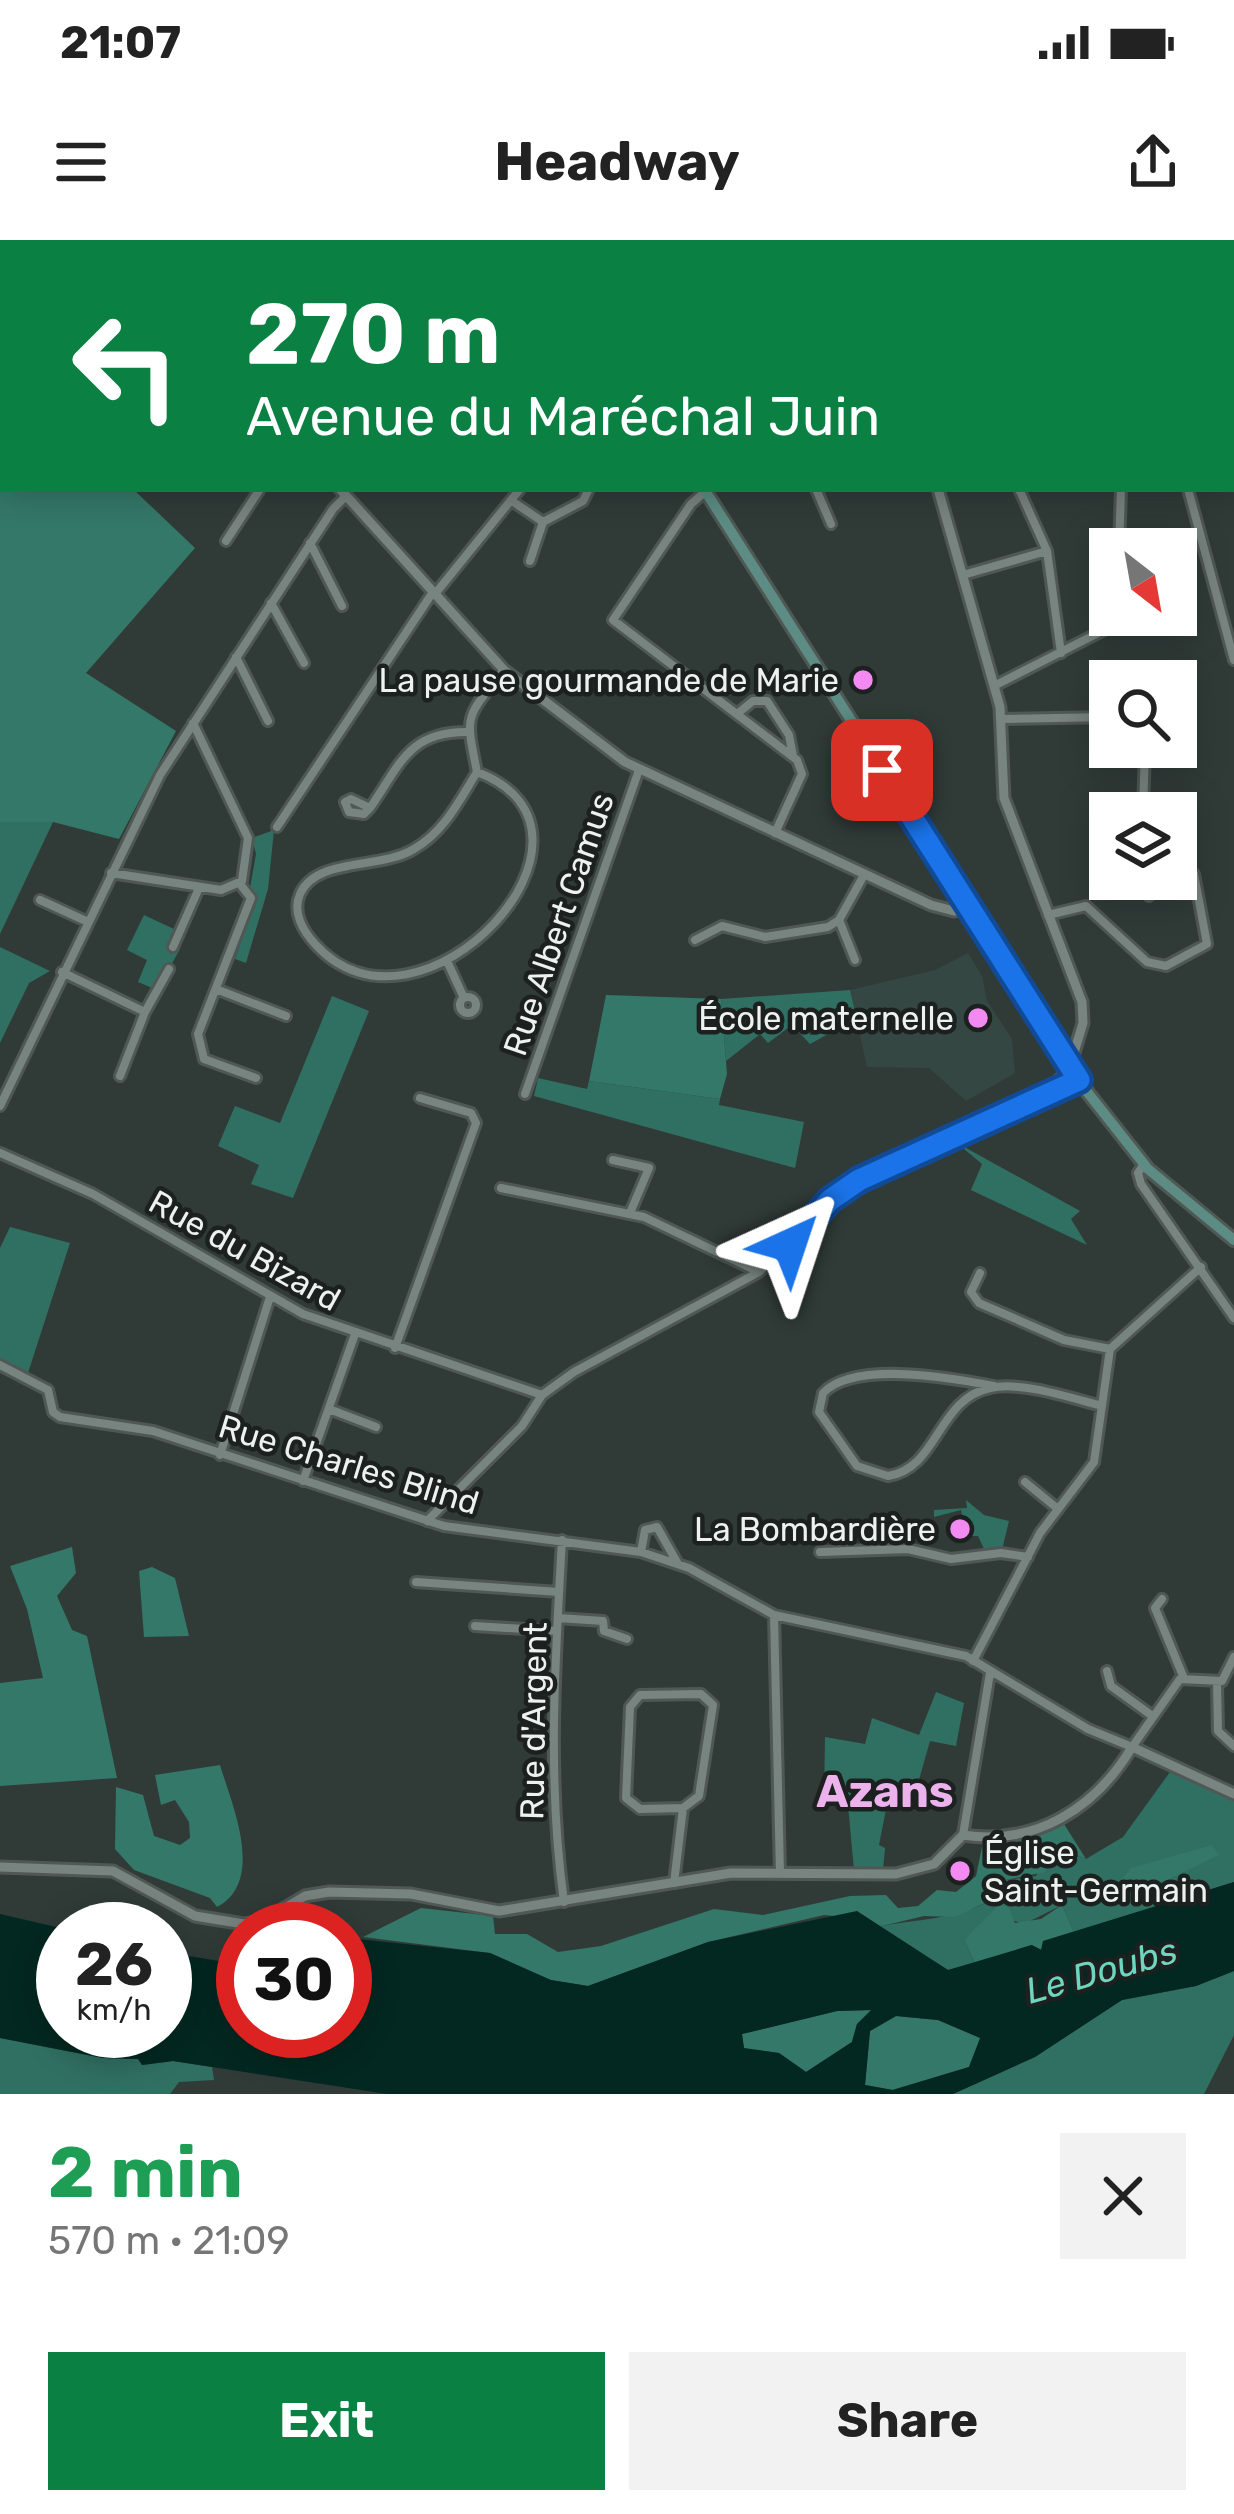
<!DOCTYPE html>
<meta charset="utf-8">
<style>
:root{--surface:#fff;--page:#f2f2f2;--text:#222;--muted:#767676;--accent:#0b8043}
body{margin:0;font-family:Rubik,sans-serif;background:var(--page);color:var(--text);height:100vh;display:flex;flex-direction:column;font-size:45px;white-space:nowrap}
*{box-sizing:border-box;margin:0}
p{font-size:39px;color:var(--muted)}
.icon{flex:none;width:66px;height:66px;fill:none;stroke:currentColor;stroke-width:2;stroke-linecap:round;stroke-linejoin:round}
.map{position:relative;height:1854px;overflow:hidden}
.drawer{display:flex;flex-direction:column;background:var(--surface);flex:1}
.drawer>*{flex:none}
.guide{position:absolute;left:0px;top:0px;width:1236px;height:252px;box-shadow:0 6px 30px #0003;background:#0b8043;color:#fff;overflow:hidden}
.needle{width:78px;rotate:149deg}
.tools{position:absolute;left:1089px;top:288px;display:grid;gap:24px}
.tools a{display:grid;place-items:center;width:108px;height:108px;border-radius:0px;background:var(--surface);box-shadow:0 6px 30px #0003;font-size:60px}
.speed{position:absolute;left:36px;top:1662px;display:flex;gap:24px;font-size:60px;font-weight:700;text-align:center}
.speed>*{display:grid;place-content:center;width:156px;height:156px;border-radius:50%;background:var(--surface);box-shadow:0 6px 30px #0003;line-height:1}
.speed small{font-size:30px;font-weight:400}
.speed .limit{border:18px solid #d22;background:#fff;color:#111}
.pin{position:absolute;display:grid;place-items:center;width:102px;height:102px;color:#fff;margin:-51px;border-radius:24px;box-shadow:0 6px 18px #0006}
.me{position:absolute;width:132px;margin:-66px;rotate:42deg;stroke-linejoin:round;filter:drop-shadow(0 0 9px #0008)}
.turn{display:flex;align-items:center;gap:42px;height:252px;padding:0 48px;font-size:54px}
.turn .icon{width:156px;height:156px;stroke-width:2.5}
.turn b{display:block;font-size:84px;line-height:102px}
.round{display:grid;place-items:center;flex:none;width:126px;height:126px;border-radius:0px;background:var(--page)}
.headline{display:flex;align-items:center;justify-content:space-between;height:204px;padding:0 48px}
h1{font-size:72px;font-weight:700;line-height:90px;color:#1e9e55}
.cta{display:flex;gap:24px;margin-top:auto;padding:24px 48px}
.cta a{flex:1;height:138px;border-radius:0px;background:var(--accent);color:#fff;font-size:48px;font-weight:700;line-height:138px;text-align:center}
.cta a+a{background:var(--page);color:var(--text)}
.status{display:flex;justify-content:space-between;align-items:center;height:84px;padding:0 60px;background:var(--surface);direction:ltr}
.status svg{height:33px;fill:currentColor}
header{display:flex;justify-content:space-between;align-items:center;height:156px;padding:0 48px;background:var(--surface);font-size:54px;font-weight:700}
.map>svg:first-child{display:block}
</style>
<div class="status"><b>21:07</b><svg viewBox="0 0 49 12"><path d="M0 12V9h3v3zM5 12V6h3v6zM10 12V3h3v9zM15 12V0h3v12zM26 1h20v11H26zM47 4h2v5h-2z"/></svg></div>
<header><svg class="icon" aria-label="menu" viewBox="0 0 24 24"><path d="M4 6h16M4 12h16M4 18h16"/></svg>Headway<svg class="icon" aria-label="share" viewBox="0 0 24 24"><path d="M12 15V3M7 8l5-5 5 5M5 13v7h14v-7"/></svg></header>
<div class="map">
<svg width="1234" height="1854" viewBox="0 0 1234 1854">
<rect width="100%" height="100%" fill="#303b38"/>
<path fill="#344742" d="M 968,713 L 982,736 L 987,761 L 1012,799 L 1015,833 L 966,861 L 929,828 L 867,827 L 850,750 L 935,730 Z"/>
<path fill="#307062" d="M 7,580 L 53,582 L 0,694 L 0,582 Z
M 274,590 L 268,649 L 246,723 L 235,719 L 256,659 L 250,648 L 256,614 L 252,598 Z
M 144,675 L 176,690 L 170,705 L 180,709 L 157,750 L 138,742 L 147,720 L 127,710 Z
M 0,707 L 50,731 L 29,743 L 0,803 Z
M 850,750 L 855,772 L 851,767 L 812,776 L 807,784 L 810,795 L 830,793 L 810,804 L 792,785 L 768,803 L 760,794 L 726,821 L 721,759 Z
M 332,756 L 369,771 L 293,958 L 251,944 L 259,925 L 218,906 L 235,866 L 280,883 Z
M 538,838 L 587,849 L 589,841 L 720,859 L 719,865 L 804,882 L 795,928 L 534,856 Z
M 957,903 L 1080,971 L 1071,979 L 1087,1005 L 971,950 L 982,924 Z
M 10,987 L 70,1003 L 27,1136 L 0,1122 L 0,1008 Z
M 966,1260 L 984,1275 L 1009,1281 L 1002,1310 L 985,1311 L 978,1296 L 966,1296 L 961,1270 L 934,1277 L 934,1270 L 967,1268 Z
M 936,1452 L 964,1463 L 956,1506 L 930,1501 L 911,1568 L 887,1564 L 879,1605 L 885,1608 L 883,1631 L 854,1630 L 848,1565 L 824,1564 L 825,1497 L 865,1504 L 872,1478 L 919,1495 Z
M 1170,1532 L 1234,1560 L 1234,1642 L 1074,1692 L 1062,1665 L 1024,1684 L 993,1674 L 964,1700 L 975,1723 L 948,1730 L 878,1687 C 914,1678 992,1680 1006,1640 L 1036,1636 L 1049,1613 L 1070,1612 L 1086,1619 L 1123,1597 Z
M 1234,1731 L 1234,1795 L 1204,1854 L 953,1854 L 1035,1817 L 1122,1760 L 1196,1746 Z
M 0,1798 L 103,1818 L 139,1819 L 142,1825 L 173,1821 L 212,1827 L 214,1840 L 179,1842 L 170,1854 L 0,1854 Z"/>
<path fill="#347869" d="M 0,70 L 3,249 L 133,249 L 195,308 L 86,433 L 176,491 L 119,599 L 53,582 L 0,582 Z
M 606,755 L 721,759 L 727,834 L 720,859 L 589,841 Z
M 72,1307 L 76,1333 L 57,1356 L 72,1390 L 87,1396 L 117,1538 L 0,1546 L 0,1443 L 43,1438 L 27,1369 L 10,1326 Z
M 152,1327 L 175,1338 L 189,1396 L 144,1397 L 139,1331 Z
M 220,1525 C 232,1565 266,1641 217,1667 L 210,1658 L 134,1630 L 115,1609 L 116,1547 L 143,1555 L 154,1596 L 180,1605 L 190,1598 L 189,1582 L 175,1560 L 161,1565 L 155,1535 Z
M 1064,1584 L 1086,1619 L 1070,1612 L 1049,1613 L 1045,1632 L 1006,1640 L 987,1662 L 955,1677 L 924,1676 L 878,1687 L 865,1679 L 824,1675 L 708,1702 L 588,1746 L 550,1740 L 490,1713 L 363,1697 L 421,1668 L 493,1676 L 495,1694 L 527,1694 L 558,1712 L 601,1706 L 714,1669 L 763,1675 L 850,1656 L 886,1655 L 898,1668 L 918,1666 L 937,1650 L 956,1652 L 976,1636 L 983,1602 L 1035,1595 Z
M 1212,1605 L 1219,1615 L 1138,1654 L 1120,1641 L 1131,1628 Z
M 1001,1663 L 1009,1668 L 1015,1683 L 1041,1679 L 1062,1665 L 1074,1692 L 1044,1701 L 1042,1710 L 1031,1705 L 975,1723 L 964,1700 Z
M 873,1770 L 857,1784 L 852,1802 L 806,1832 L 779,1813 L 744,1809 L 742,1794 L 837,1771 Z
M 896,1776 L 938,1780 L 981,1798 L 969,1827 L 892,1850 L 865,1845 L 870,1791 Z"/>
<path fill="#032821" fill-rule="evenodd" d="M 1234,1642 L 1234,1731 L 1196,1746 L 1122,1760 L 1035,1817 L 953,1854 L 387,1854 L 173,1821 L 142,1825 L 138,1819 L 103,1818 L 0,1798 L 0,1674 L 65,1689 L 63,1791 L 165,1791 L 165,1712 L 243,1725 L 243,1791 L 345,1791 L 348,1698 L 490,1713 L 551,1740 L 588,1746 L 708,1702 L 857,1671 L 948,1730 L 1032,1705 L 1041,1710 L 1043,1701 ZM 871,1770 L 857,1784 L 852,1802 L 806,1832 L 779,1813 L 744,1808 L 742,1794 L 837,1771 ZM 896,1776 L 938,1780 L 980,1798 L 969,1827 L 893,1850 L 865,1845 L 870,1791 Z"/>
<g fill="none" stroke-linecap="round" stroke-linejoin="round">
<g stroke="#4f5855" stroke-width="14">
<path id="minor" d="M 277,0 L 279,3
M 1100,0 L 1102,3
M 1008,3 L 1034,0
M 816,249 L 831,284
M 1019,249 L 1047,311 L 1061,413
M 1188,249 L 1234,420
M 706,251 L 691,264 L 613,380 L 797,520 L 802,534 L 775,593
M 512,261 L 543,282 L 530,321
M 543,282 L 583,261 L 589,249
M 226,301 L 260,249
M 310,303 L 342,366
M 1119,309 L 1121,249
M 963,335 L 1047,311
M 435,354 L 520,249
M 271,363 L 304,423
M 236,417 L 268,481
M 994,446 L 1110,387 L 1117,375
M 737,474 L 753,461 L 767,461 L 789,495 L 793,516
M 1002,479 L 1110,477
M 477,532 C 459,561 444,592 414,609 C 380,630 316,617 300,654 C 292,672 303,691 315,704 C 419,820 634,591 477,532 C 465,473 465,479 504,430
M 370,568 L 351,559 L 345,562 L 349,572 L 364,574 L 370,568 C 400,525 408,492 466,492
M 1143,573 L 1145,507
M 277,587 L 433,352
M 111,633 L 221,650 L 242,641 L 248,598 L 193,483
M 1142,639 L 1149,656
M 240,644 L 251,658 L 198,794 L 204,819 L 256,838
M 40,660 L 86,681
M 1048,675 L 1086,666 L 1147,722 L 1166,726 L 1207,704 L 1194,634
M 839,680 L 855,720
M 695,700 L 722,686 L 765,697 L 828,687 L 839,680 L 864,635
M 173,707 L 199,648
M 447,721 L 464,758
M 62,732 L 145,772 L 120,836
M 216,749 L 286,776
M460 765a8 8 0 1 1 16 0a8 8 0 1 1-16 0Z
M 145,772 L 169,729
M 525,854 L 639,530
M 1040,854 L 1072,829
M 0,866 L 160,535 L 333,269 L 346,256
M 0,913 L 93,954 L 303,1074 L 542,1155
M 613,920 L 649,928 L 630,973
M 1144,924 L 1138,933 L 1141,944 L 1234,1078
M 501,948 L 644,977 L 759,1032
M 980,1033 L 971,1052 L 979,1063 L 1064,1100 L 1110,1109
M 395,1108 L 476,883 L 471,873 L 420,858
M 0,1125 L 48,1150 L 53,1172 L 60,1177 L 153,1191 L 444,1286 L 641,1312 L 689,1328 L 774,1375 L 966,1416 L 1088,1489 L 1132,1507 L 1180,1439 L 1222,1441 L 1234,1417
M 994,1146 C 953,1138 855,1120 823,1153 L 819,1172 L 857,1226 L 888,1236 C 938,1229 937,1159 990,1148 C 1021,1141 1071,1158 1102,1166
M 329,1169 L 376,1187
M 220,1215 L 270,1057
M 303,1241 L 355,1094
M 1025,1242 L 1058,1269
M 427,1281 L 522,1186 L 542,1155 L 574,1132 L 759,1032 L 847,948 L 1079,840
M 562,1300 C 555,1423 547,1540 564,1662
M 641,1312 L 645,1290 L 657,1287 L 678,1324
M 820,1312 L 908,1309 L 951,1319 L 1001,1313 L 1028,1317
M 416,1342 L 559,1352
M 1162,1359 L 1155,1368 L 1183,1436
M 774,1375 L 780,1633
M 558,1378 L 603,1381 L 604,1391 L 627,1399
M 475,1386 L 557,1391
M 973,1421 L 1040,1293 L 1094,1222 L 1110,1109 L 1201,1027
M 1107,1431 L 1111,1446 L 1151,1475
M 1217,1442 L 1218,1491 L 1234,1506
M 963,1595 L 990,1433
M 674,1643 L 683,1568 L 699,1556 L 713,1465 L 701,1454 L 640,1455 L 630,1467 L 626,1558 L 640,1569 L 683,1568"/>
</g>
<g stroke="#4f5855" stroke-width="15">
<path id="tertiary" d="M 155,0 L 158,3
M 888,3 L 888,0
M 340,249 L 504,430 L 625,522 L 931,665 L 954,671 L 968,668
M 938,249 L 1000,467 L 1004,558 L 1082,762 L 1083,783 L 1070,826
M 0,1627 L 113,1631 L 195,1676 L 244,1684 L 263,1681 L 305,1656 L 329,1652 L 411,1654 L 499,1671 L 731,1633 L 896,1634 L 934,1624 L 963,1595 C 1035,1606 1095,1569 1132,1507 L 1234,1554"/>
</g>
<g stroke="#4f5855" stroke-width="16">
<path id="secondary" d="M 575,0 L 575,3
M 583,0 L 584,3
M 704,249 L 1088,853 L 1148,929 L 1234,1000"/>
</g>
<use href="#minor" stroke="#788480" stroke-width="8"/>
<use href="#tertiary" stroke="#788480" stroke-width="9"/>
<use href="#secondary" stroke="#5c8c83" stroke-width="10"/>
</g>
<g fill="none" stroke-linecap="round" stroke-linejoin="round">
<g stroke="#114b97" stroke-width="30">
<path id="route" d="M 790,1005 L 830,960 L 859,940 L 1079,840 L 882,530"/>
</g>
<use href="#route" stroke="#1a73e8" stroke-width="21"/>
</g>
<g fill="#f28af2" stroke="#1c201f" stroke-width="4.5">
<circle cx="863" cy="440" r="12"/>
<circle cx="978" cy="778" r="12"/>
<circle cx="960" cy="1289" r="12"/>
<circle cx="960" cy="1631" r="12"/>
</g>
<g text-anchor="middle" stroke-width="9" stroke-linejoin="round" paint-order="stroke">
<g font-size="33" fill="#ebf2f0" stroke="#1c201f" text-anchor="end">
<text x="839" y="452">La pause gourmande de Marie</text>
<text x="954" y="790">École maternelle</text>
<text x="936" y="1301">La Bombardière</text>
<text x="984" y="1624" text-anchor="start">Église<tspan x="984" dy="38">Saint-Germain</tspan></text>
</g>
<g font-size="33" fill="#ebf2f0" stroke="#1c201f">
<text transform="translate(558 684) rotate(-71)" y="12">Rue Albert Camus</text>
<text transform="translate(245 1010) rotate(29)" y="12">Rue du Bizard</text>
<text transform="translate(349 1224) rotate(17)" y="12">Rue Charles Blind</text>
<text transform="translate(533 1481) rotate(-89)" y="12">Rue d'Argent</text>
</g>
<g font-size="36" font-style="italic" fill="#6ed5bf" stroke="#1c201f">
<text transform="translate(1101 1730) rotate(-16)" y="13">Le Doubs</text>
</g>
<g font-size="45" font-weight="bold" fill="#ecb2eb" stroke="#1c201f">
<text x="885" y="1567">Azans</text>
</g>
</g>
</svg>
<div class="tools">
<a><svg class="needle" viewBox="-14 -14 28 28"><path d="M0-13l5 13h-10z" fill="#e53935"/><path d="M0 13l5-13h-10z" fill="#767676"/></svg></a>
<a><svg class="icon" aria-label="search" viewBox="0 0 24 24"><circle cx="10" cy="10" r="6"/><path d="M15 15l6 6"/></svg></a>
<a><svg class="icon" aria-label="layers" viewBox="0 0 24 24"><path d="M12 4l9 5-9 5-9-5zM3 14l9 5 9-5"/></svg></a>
</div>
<div class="speed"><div>26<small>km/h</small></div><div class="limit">30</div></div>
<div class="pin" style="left:882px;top:530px;background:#d93025"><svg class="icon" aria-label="arrive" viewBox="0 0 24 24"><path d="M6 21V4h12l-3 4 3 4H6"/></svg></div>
<svg class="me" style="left:790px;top:1005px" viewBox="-20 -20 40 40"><path d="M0-17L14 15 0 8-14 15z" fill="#1a73e8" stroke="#fff" stroke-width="4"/></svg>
<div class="guide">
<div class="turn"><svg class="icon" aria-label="left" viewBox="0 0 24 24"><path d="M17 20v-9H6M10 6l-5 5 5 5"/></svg><div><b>270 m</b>Avenue du Maréchal Juin</div></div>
</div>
</div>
<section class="drawer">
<div class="headline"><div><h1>2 min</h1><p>570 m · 21:09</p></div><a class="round"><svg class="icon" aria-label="close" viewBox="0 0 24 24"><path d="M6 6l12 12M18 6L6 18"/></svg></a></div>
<div class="cta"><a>Exit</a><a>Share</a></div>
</section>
